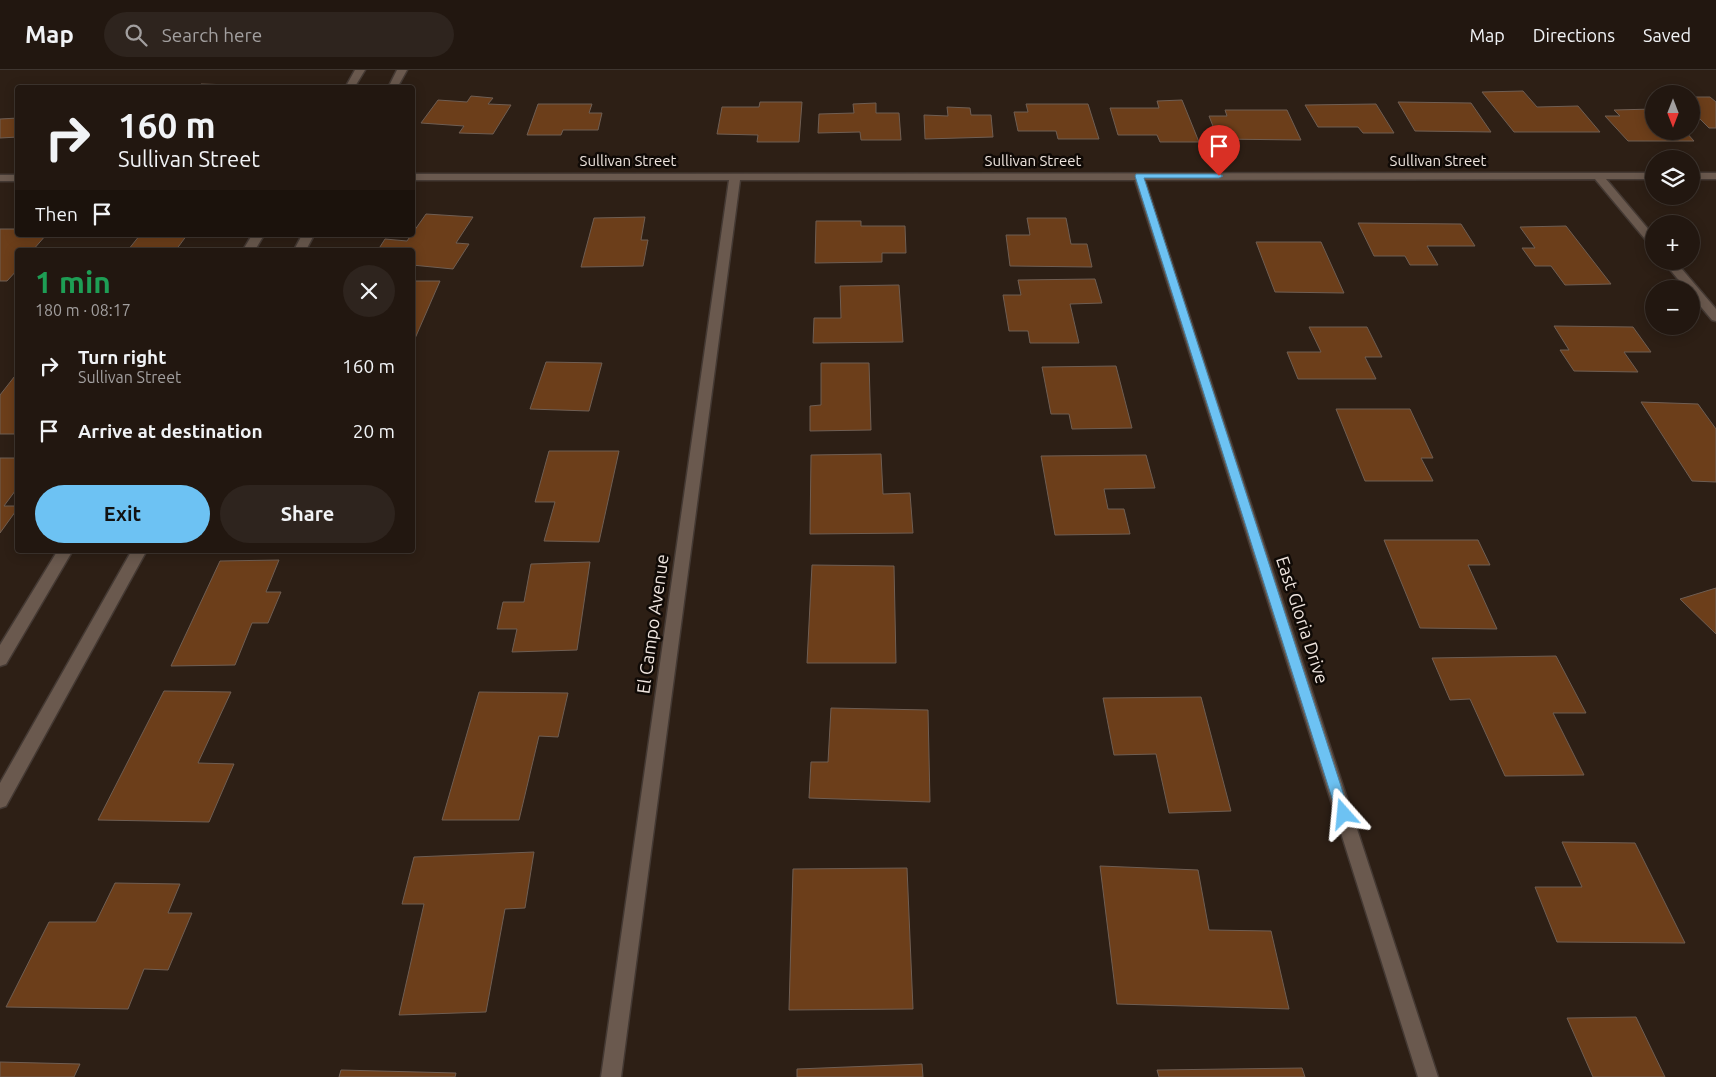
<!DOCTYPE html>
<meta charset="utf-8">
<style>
:root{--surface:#221710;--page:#2e241e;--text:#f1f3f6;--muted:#a29f9f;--line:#3f3630;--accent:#6dc2f3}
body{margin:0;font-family:Ubuntu,sans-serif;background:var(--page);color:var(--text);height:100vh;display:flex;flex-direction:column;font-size:19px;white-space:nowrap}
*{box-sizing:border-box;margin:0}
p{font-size:16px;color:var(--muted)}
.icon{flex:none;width:28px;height:28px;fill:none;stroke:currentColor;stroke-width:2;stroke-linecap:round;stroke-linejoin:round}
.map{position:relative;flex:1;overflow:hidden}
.drawer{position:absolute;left:15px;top:178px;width:400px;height:305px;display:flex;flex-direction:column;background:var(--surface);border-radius:5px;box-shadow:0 2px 12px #0003,0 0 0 1px var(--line)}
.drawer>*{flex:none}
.guide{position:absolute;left:15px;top:15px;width:400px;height:152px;border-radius:5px;box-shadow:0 2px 12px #0003,0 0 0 1px var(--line);background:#221710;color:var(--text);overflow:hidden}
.needle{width:32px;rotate:180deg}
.buttons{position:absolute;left:1645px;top:15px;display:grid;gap:10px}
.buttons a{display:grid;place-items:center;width:55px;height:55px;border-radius:50%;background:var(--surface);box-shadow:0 2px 12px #0003,0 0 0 1px var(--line);font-size:25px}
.pin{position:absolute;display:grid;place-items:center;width:42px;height:42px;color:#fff;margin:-51px -21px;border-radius:50% 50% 50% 0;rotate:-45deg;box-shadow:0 0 5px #0007}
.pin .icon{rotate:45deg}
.me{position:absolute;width:55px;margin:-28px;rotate:342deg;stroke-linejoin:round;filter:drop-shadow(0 0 4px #0008)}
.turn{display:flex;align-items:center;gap:18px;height:105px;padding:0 20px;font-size:22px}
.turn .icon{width:65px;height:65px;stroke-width:2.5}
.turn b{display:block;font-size:35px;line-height:42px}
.then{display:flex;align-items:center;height:48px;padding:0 20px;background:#0003;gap:10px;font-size:19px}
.round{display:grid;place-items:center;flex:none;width:52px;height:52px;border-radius:26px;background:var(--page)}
.headline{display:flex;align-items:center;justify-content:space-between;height:85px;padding:0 20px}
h1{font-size:30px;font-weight:700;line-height:38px;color:#1e9e55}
.button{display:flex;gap:10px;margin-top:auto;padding:10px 20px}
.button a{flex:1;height:58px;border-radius:30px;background:var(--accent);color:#111;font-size:20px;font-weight:700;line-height:58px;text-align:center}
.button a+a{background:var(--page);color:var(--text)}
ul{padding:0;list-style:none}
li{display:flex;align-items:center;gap:15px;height:65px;padding:0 20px}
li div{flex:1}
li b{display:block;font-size:19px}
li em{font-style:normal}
header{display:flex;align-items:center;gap:30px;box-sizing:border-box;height:70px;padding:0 25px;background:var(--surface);border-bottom:1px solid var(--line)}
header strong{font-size:24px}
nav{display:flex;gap:28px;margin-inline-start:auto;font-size:18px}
.search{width:350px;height:45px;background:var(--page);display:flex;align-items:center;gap:12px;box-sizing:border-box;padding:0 18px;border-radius:28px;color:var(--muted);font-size:19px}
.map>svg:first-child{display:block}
</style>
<header>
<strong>Map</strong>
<div class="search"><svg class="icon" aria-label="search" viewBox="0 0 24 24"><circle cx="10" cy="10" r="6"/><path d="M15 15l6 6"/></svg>Search here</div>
<nav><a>Map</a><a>Directions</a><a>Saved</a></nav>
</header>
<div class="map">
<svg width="1716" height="1007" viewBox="0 0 1716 1007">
<rect width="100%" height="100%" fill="#2d1f15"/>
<path fill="#6c3e1a" stroke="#6f5e53" d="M 201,14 L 232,15 L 229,18 L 199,18 Z
M 1523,21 L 1537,37 L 1578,36 L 1600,62 L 1514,62 L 1482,22 Z
M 471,26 L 493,28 L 488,34 L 511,35 L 493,64 L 459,63 L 464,56 L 421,53 L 438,30 L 467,32 Z
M 1691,27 L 1710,27 L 1716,32 L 1716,58 L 1709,58 L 1691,40 Z
M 1182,30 L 1199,72 L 1160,72 L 1157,65 L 1118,65 L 1110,38 L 1159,38 L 1157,31 Z
M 760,32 L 802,32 L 799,72 L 757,72 L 758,65 L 717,64 L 722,37 L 759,37 Z
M 1398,32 L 1471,33 L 1491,62 L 1415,61 Z
M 876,33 L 876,43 L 899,43 L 901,70 L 861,70 L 860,62 L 818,63 L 819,44 L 854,43 L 853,34 Z
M 538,34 L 592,34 L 589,43 L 602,43 L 598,60 L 563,60 L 561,65 L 527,65 Z
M 1026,34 L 1088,34 L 1099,69 L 1058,69 L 1056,61 L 1018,61 L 1014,42 L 1028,42 Z
M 1376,34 L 1394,63 L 1363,63 L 1358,57 L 1318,57 L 1305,35 Z
M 947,37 L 970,38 L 971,45 L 991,45 L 993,67 L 925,69 L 924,45 L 948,46 Z
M 1654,39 L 1654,61 L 1685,61 L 1694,71 L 1628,71 L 1605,46 L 1620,46 L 1614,40 Z
M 1225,40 L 1287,40 L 1301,70 L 1218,69 L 1209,46 L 1227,46 Z
M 18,48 L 18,67 L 0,68 L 0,49 Z
M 426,144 L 473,147 L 456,173 L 469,174 L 453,199 L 412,195 L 412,180 L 378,180 L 385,169 L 407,171 Z
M 645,147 L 641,170 L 648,170 L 643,196 L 581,197 L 594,148 Z
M 1027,148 L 1066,148 L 1071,174 L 1087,174 L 1092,197 L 1010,196 L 1006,165 L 1030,165 Z
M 816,151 L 861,151 L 861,156 L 905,156 L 906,183 L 882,183 L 882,192 L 815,193 Z
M 1358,153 L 1461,154 L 1475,176 L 1427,176 L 1438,195 L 1410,195 L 1405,186 L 1374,186 Z
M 1566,156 L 1611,214 L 1565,215 L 1551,196 L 1535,196 L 1522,178 L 1535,178 L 1520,157 Z
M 0,159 L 18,159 L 18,165 L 46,165 L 33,180 L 18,180 L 18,199 L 7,211 L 0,211 Z
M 140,165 L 187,165 L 176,180 L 128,180 Z
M 1256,172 L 1321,172 L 1344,223 L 1275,222 Z
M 1095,209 L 1102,233 L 1070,234 L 1079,273 L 1030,273 L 1028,261 L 1009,261 L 1003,225 L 1021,225 L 1018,210 Z
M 412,211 L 440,211 L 413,273 L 412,273 Z
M 899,215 L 903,272 L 813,273 L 814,248 L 841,248 L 840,216 Z
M 1554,256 L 1633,257 L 1651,282 L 1624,282 L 1638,302 L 1574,301 L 1560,280 L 1569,280 Z
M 1309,257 L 1367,257 L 1382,287 L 1365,287 L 1376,309 L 1298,309 L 1287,282 L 1321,282 Z
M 546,292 L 602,293 L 589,341 L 530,339 Z
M 821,293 L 869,293 L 871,360 L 810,361 L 810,336 L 821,335 Z
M 1116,296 L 1132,358 L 1072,359 L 1069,344 L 1051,344 L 1042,297 Z
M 18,302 L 18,364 L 0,364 L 0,325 Z
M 1641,332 L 1698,334 L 1716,359 L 1716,412 L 1692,411 Z
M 1336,339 L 1410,339 L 1433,388 L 1421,388 L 1433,411 L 1365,411 Z
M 549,381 L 619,381 L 599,472 L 544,471 L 555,432 L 535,432 Z
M 881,384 L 883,424 L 910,423 L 913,463 L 810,464 L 811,385 Z
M 1146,385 L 1155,418 L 1104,419 L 1108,439 L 1124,439 L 1130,464 L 1055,465 L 1041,386 Z
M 0,388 L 18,388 L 18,417 L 4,436 L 18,436 L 18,438 L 0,463 Z
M 1384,470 L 1478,470 L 1490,495 L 1468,495 L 1497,559 L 1420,558 Z
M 279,490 L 266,522 L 281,522 L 268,553 L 252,553 L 235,595 L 171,596 L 220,491 Z
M 590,492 L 577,580 L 512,582 L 517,559 L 497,559 L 503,532 L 524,532 L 531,494 Z
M 812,495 L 894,496 L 896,593 L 807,593 Z
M 1716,518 L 1716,564 L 1680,529 Z
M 1556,586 L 1586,643 L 1553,643 L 1584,705 L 1505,706 L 1470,629 L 1450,630 L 1432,588 Z
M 164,621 L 231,622 L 198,693 L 234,694 L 209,752 L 98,750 Z
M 479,622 L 568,623 L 558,667 L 539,666 L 519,750 L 442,750 Z
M 1201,627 L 1231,741 L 1169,743 L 1156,684 L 1114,685 L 1103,628 Z
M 831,638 L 928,640 L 930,732 L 809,728 L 811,692 L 828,692 Z
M 1562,772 L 1635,773 L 1685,873 L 1557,872 L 1535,817 L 1582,817 Z
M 534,782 L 525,838 L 505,839 L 486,942 L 399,945 L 424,834 L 402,834 L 414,787 Z
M 1100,796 L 1198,800 L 1209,860 L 1271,861 L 1289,939 L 1117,934 Z
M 907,798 L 913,939 L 789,940 L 793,799 Z
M 115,813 L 180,814 L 168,843 L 192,843 L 168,900 L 144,899 L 128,939 L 6,937 L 49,852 L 96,852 Z
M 1636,947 L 1665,1007 L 1593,1007 L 1567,948 Z
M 0,992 L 80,994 L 74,1007 L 0,1007 Z
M 922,994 L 923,1007 L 797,1007 L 797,999 Z
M 1302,998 L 1305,1007 L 1159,1007 L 1157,1000 Z
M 341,1000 L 456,1003 L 455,1007 L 339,1007 Z"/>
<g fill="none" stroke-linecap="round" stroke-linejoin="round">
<g stroke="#443933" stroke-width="3">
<path id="street" d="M 1654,103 L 1654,109 L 1606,109 L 1654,166 L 1654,176 L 1650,175 L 1595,109 L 1145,110 L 1438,1007 L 1418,1007 L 1135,110 L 740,110 L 621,1007 L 601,1007 L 729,110 L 412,110 L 412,104 Z
M 1691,103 L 1716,103 L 1716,109 L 1691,109 Z
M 0,105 L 18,105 L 18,111 L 0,111 Z
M 1663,191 L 1675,191 L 1716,239 L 1716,251 L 1712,250 L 1691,225 L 1691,219 L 1686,219 Z"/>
</g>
<g stroke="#443933" stroke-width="3">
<path id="secondary" d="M 355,0 L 365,0 L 354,18 L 345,18 Z
M 397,0 L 407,0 L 397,18 L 388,18 Z
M 252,165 L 264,165 L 255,180 L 243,180 Z
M 302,165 L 314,165 L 306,180 L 294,180 Z
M 58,480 L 73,480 L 6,594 L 0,596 L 0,575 Z
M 132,480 L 147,480 L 6,736 L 0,738 L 0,713 Z"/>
</g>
<use href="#street" fill="#6a594e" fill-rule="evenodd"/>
<use href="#secondary" fill="#6a594e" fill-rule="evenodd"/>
</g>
<path fill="#6dc2f3" stroke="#477e9e" d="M 1136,104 L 1219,104 L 1223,106 L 1219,108 L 1144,108 L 1350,744 L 1348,749 L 1344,751 L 1339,749 L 1337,744 L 1135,106 Z"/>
<g text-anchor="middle" stroke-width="5" stroke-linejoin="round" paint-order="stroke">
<g font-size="15" fill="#efe5df" stroke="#100a06">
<text x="628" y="96">Sullivan Street</text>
<text x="1033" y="96">Sullivan Street</text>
<text x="1438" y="96">Sullivan Street</text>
</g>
<g font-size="18" fill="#efe5df" stroke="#100a06">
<text transform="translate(1302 550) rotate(72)" y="6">East Gloria Drive</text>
<text transform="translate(653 554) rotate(-82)" y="6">El Campo Avenue</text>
</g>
</g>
</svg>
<div class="buttons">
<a><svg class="needle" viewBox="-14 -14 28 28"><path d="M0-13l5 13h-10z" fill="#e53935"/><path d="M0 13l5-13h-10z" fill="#a29f9f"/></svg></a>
<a><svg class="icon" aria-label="layers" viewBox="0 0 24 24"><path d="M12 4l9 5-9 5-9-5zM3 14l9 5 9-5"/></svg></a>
<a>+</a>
<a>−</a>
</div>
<div class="pin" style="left:1219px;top:106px;background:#d93025"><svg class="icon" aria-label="arrive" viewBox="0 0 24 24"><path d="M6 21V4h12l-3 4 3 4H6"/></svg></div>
<svg class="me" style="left:1344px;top:744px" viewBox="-20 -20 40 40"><path d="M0-17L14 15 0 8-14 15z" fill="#6dc2f3" stroke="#fff" stroke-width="4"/></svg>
<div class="guide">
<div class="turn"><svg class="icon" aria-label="right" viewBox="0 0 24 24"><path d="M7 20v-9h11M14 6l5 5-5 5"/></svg><div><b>160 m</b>Sullivan Street</div></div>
<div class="then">Then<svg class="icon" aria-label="arrive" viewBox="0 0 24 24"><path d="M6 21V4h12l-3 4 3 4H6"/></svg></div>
</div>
<section class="drawer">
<div class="headline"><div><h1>1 min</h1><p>180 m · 08:17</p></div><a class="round"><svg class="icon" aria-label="close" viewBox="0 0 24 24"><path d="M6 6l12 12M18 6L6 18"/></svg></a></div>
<ul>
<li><svg class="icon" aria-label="right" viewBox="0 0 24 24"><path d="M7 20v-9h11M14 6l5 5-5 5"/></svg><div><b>Turn right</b><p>Sullivan Street</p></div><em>160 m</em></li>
<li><svg class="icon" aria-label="arrive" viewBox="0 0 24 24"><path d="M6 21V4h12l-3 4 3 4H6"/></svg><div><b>Arrive at destination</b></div><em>20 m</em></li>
</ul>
<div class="button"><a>Exit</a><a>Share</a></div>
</section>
</div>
